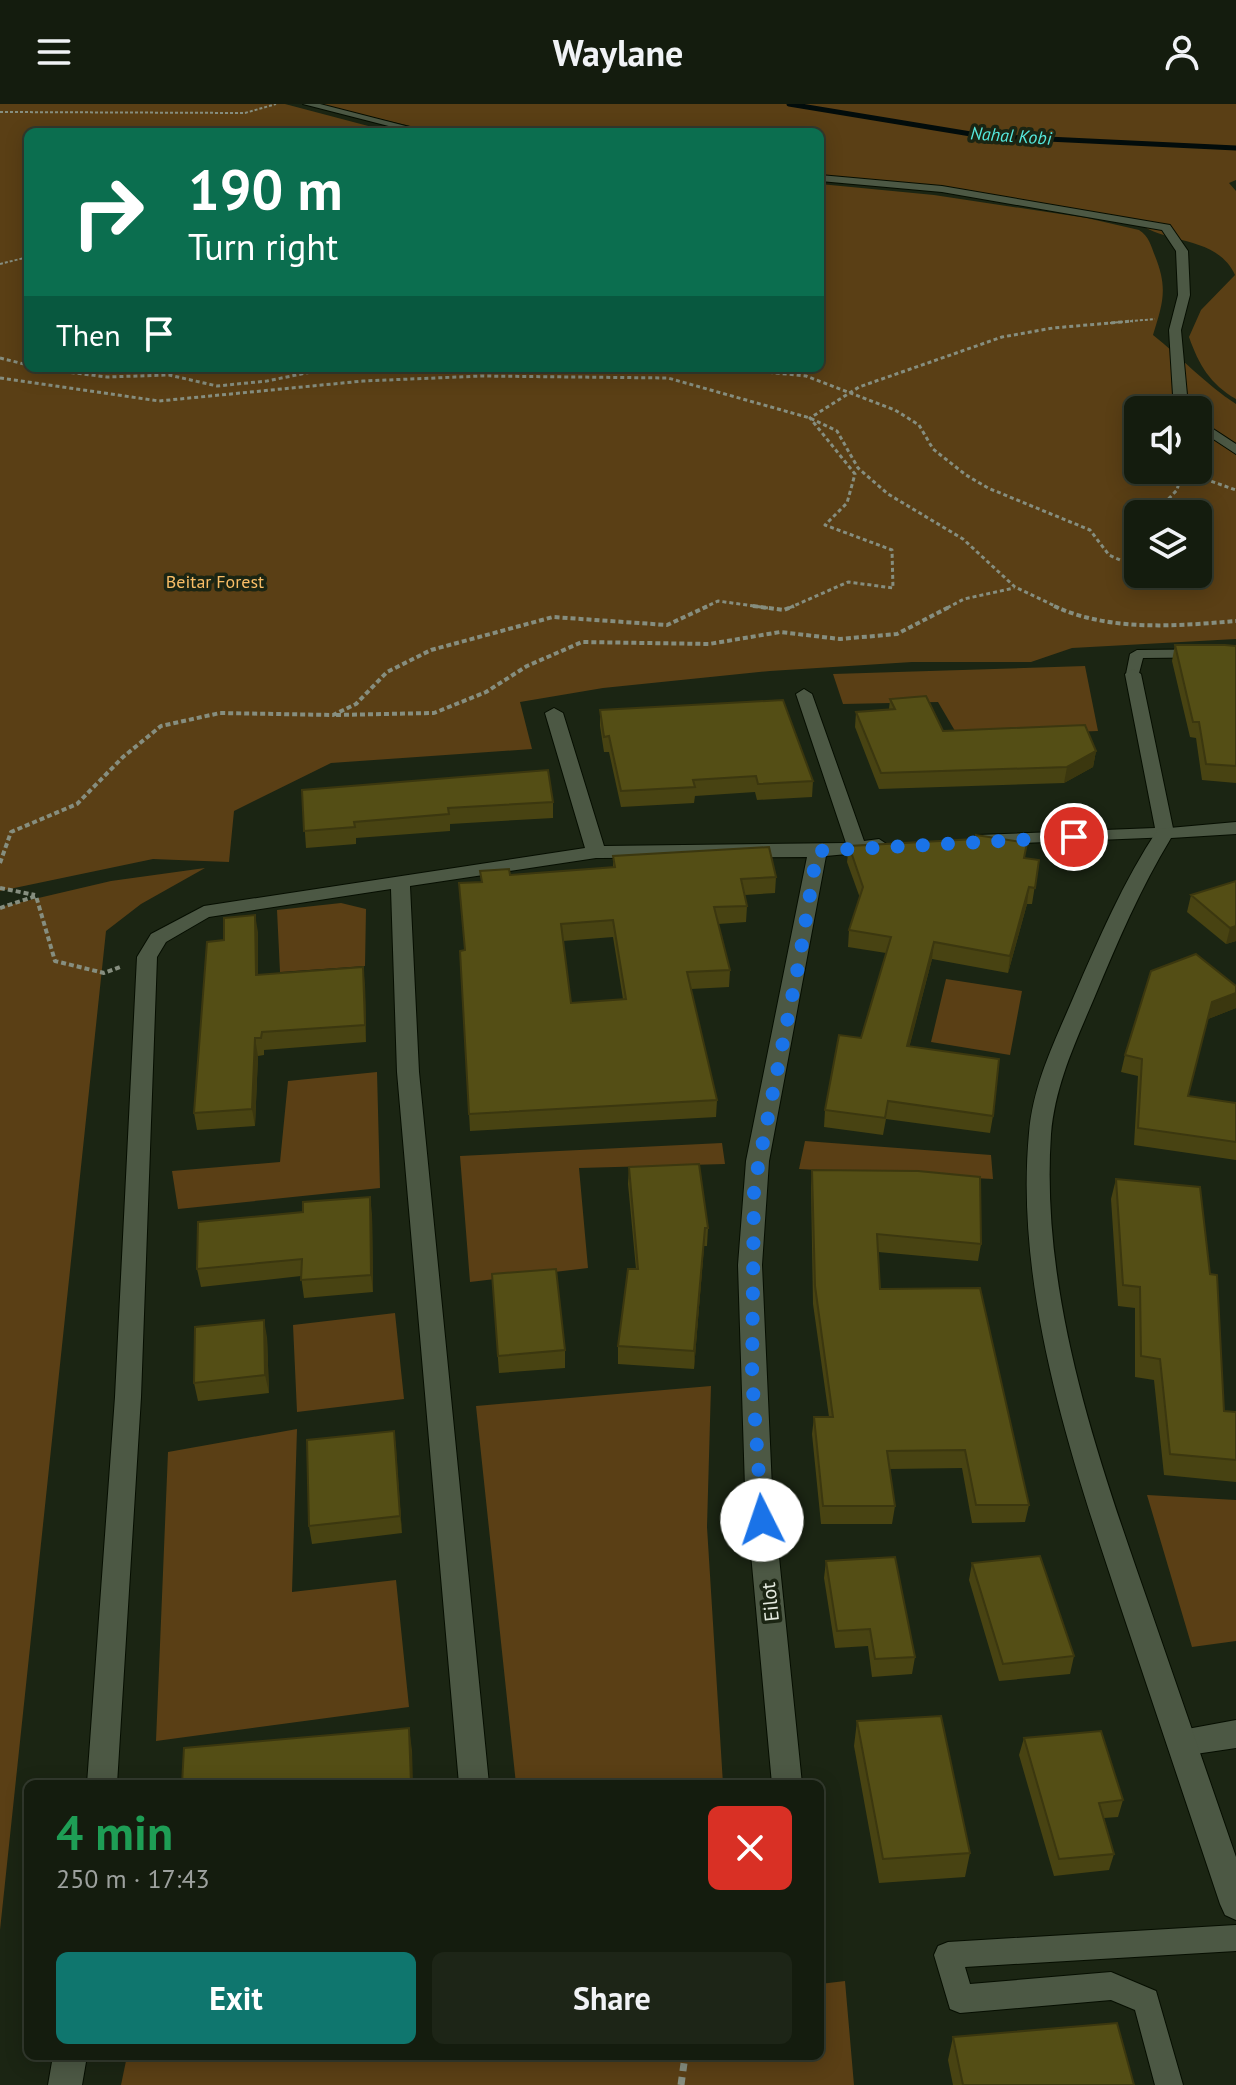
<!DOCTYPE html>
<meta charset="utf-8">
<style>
:root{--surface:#141c0e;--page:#1d2517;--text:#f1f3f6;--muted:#9da19e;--line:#333a2e;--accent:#0f766e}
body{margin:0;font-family:"PT Sans",sans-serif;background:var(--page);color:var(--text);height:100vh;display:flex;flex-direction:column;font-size:30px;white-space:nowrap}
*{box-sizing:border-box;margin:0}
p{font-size:26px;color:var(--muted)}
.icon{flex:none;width:44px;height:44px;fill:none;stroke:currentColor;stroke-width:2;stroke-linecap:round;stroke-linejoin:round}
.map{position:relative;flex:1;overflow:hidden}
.side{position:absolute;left:24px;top:1676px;width:800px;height:280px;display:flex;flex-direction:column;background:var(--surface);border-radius:12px;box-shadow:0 4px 20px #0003,0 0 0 2px var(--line)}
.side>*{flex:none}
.banner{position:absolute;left:24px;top:24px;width:800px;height:244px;border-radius:12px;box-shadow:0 4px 20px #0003,0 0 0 2px var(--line);background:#0b6e4f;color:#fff;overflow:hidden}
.buttons{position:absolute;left:1124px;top:292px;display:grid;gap:16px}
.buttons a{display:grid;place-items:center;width:88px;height:88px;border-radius:12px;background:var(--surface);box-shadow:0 4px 20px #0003,0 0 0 2px var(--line);font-size:40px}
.pin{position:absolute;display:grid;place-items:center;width:68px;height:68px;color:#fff;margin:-34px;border:4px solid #fff;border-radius:50%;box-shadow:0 2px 8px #0007}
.me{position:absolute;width:88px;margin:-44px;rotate:356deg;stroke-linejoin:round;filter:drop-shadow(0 0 6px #0008)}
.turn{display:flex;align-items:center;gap:28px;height:168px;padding:0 32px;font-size:36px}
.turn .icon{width:104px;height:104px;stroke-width:2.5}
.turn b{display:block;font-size:56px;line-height:68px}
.then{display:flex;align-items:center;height:76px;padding:0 32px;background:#0003;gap:16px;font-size:30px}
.round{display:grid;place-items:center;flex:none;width:84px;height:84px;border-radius:12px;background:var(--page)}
.summary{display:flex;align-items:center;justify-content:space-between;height:136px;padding:0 32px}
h1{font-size:48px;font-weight:700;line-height:60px;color:#1e9e55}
.action{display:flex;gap:16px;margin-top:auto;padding:16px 32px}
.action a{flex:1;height:92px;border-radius:12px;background:var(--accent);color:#fff;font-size:32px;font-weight:700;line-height:92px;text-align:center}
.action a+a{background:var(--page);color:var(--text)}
header{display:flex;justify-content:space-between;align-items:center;height:104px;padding:0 32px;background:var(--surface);font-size:36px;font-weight:700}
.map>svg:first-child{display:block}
</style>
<header><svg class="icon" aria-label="menu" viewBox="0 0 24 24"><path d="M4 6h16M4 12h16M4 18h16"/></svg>Waylane<svg class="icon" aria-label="person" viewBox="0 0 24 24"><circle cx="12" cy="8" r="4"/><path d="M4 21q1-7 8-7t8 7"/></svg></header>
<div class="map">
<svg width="1236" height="1981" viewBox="0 0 1236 1981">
<rect width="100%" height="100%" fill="#1b2513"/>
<path fill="#5a3f15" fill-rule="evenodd" d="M 0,0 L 285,0 L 391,28 L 28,28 L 28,264 L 820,264 L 820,80 L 934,91 L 1087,114 L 1139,126 C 1149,132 1151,142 1155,152 C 1168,184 1163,199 1153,231 C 1181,253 1206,281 1236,300 L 1236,535 L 1072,544 L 1031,558 L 912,558 L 770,567 L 603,584 L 520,598 L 532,645 L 331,659 L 234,707 L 229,758 L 153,755 L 0,787 ZM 1138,306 L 1198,306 L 1198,366 L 1138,366 ZM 1138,410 L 1198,410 L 1198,470 L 1138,470 Z
M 316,0 L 1236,0 L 1236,76 L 1229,79 L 1236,87 L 1236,295 C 1210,280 1199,261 1189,233 L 1201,206 L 1235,171 C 1216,129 1158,141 1136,116 L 941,84 L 820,72 L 820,28 L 436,28 Z
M 1085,562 L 1098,627 L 958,632 L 938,598 L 843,600 L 833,570 Z
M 205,764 L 141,800 L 106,827 L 0,1826 L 0,803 L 111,777 Z
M 341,799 L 366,805 L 365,862 L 280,868 L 277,806 Z
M 946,875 L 1022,887 L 1010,951 L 931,938 Z
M 377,968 L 380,1084 L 178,1105 L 172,1067 L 280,1058 L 288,977 Z
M 805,1037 L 991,1051 L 993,1075 L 799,1065 Z
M 722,1039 L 725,1060 L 579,1064 L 588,1164 L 470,1178 L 460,1052 Z
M 395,1209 L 404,1295 L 297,1308 L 293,1221 Z
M 711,1282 L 707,1423 L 723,1680 L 516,1680 L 476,1302 Z
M 297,1325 L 292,1488 L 396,1476 L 409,1603 L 156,1637 L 168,1348 Z
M 1147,1391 L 1236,1396 L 1236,1537 L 1192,1543 Z
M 845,1877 L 854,1981 L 121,1981 L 127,1952 L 820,1952 L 820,1880 Z"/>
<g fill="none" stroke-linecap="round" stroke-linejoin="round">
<path stroke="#020c0b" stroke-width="5" d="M 789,0 L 983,32 L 1236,44"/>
<g stroke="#060e01" stroke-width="2">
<path id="service" d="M 1236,545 L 1236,553 L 1143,554 L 1138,573 L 1133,574 L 1126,570 L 1130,550 L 1137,546 Z
M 1236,1821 L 1236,1847 L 965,1863 L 970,1880 L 1111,1868 L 1156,1887 L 1183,1981 L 1155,1981 L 1135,1906 L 1111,1896 L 960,1909 L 950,1905 L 934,1851 L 938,1842 L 948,1838 Z"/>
</g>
<g stroke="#060e01" stroke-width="2">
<path id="minor" d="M 303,0 L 320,0 L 429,28 L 412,28 Z
M 820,71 L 942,82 L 1170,121 L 1188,147 L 1190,191 L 1181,226 L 1187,291 L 1197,306 L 1183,306 L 1173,291 L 1169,226 L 1178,191 L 1176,147 L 1162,126 L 942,88 L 820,77 Z
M 1198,315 L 1236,340 L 1236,350 L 1198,325 Z
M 1133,565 L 1141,570 L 1174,729 L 1172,733 L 970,741 L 968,737 L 977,731 L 1155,724 L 1125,570 Z
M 804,585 L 812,590 L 864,737 L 879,735 L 888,741 L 879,747 L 826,752 L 769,1057 L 762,1161 L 772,1384 L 802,1680 L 772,1680 L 745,1384 L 738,1161 L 746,1057 L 807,753 L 596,754 L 410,782 L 419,968 L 489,1680 L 459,1680 L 397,968 L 391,785 L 209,813 L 166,838 L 157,853 L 141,1293 L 117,1680 L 87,1680 L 115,1293 L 137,853 L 151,830 L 204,802 L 585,744 L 545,609 L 554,604 L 563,609 L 604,742 L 846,739 L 796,590 Z
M 1236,1616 L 1236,1644 L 1182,1652 L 1171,1648 L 1167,1638 L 1171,1628 Z
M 53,1952 L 87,1952 L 82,1981 L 48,1981 Z"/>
</g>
<g stroke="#060e01" stroke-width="2">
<path id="tertiary" d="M 1236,718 L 1236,730 L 1171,734 C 1140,785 1118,837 1095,892 C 1076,937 1055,981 1051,1030 C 1040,1190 1097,1352 1149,1501 C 1178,1585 1207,1669 1236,1753 L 1236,1816 L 1225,1811 L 1220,1800 C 1188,1704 1156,1609 1124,1513 C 1074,1362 1014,1190 1029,1029 C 1033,980 1055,937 1074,892 C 1099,834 1123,778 1158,725 Z"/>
</g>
<path stroke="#868e7f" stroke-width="2" stroke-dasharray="3 2" stroke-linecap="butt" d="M 0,8 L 245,9 L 276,0
M 0,160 L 28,153
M 1110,219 L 1155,215"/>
<path stroke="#868e7f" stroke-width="3" stroke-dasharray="4 3" stroke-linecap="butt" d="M 0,254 L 28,261
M 36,264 L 107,273 L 169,271 L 217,282 L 267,277 L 331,264
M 727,264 L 806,272 L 895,306 L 919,321 L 933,345 L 966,371 L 988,384 L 1090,426 L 1109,451 L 1138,464
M 0,274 L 159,297 L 363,277 L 482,272 L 668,274 L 810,314 L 837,327 L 858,364 L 888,390 L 963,435 L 1015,483 L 1059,504
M 1154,410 L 1177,386 L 1182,367 L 1236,386
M 703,504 L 718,497 L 768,504
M 789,504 L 848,478 L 893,484 L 892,446 L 825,421 L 847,399 L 855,370 L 810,314 L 859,283 L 1002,233 L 1053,224 L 1133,217
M 947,504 L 964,495 L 1014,484"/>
<path stroke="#868e7f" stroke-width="4" stroke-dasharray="5 3" stroke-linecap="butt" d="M 753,502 L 784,506 L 794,502
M 1054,502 C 1110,528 1177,522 1236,517
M 336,611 L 434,609 L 486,588 L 527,562 L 582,538 L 709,540 L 780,528 L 840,535 L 897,530 L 951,502
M 0,759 L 11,728 L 77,700 L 123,653 L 161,622 L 220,609 L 333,611 L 356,600 L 387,568 L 431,546 L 553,513 L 667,521 L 708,502
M 0,784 L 35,791
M 0,804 L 36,792 L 55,857 L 104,869 L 120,863"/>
<path stroke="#868e7f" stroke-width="7" stroke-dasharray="8 6" stroke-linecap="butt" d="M 681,1981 L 685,1952"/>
<use href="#service" fill="#4c5844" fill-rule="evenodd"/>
<use href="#minor" fill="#4c5844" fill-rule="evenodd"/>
<use href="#tertiary" fill="#4c5844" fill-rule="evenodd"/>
</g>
<path fill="#484312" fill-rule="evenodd" d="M 1175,541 L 1236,542 L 1236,679 L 1202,676 L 1196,634 L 1190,633 L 1172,557 Z
M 890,595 L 943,627 L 1096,647 L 1093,663 L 1064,679 L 879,685 L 855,623 L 856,608 L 889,605 Z
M 600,606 L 813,677 L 812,693 L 757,696 L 755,688 L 695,692 L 694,699 L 621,703 L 609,648 L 604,648 L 600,622 Z
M 302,686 L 553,698 L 553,714 L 450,720 L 450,727 L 356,734 L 356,740 L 306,744 Z
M 849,742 L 1024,754 L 1039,756 L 1032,800 L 1027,800 L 1008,869 L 932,855 L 909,943 L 993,1012 L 990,1029 L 886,1015 L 883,1031 L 824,1023 L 825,1006 L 861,934 L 886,849 L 848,843 L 849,826 L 860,794 L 847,758 Z
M 613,752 L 776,773 L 775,789 L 745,791 L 747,802 L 746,818 L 718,820 L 730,866 L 729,883 L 691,885 L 717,996 L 716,1013 L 470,1027 L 460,847 L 464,846 L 481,778 L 510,771 L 613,763 ZM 613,833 L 623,895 L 571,899 L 563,837 Z
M 1236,777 L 1236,837 L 1226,840 L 1187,808 L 1191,791 Z
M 258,828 L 258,871 L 365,880 L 366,938 L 264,946 L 264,951 L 258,952 L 255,1022 L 197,1026 L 194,1009 L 224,836 Z
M 1236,882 L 1236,904 L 1208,915 L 1188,992 L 1236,999 L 1236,1056 L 1134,1041 L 1138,972 L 1121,968 L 1125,951 Z
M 629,1063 L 708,1124 L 707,1142 L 704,1142 L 694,1265 L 618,1260 L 618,1242 L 636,1165 L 628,1080 Z
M 812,1066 L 981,1140 L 978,1157 L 878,1148 L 880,1185 L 1029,1401 L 1025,1418 L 972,1419 L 962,1364 L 890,1365 L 895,1402 L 892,1420 L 821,1420 L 812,1330 L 814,1313 L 829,1313 L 813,1200 L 811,1083 Z
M 1116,1075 L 1224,1307 L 1236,1308 L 1236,1378 L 1164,1371 L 1154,1276 L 1135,1273 L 1135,1204 L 1118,1202 L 1111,1095 Z
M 372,1110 L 373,1188 L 304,1194 L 301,1172 L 201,1183 L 197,1165 Z
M 492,1170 L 565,1246 L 565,1264 L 499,1269 Z
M 267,1233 L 269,1289 L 198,1297 L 194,1279 Z
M 394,1327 L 402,1429 L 312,1440 L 309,1422 Z
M 826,1457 L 915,1553 L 912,1570 L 872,1573 L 868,1542 L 835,1544 L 824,1474 Z
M 972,1459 L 1074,1552 L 1070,1570 L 999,1577 L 969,1476 Z
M 857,1617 L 970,1749 L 965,1773 L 879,1779 L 854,1642 Z
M 1024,1634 L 1123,1696 L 1118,1713 L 1104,1714 L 1114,1750 L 1109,1766 L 1054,1772 L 1019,1651 Z
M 953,1933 L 1134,1981 L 953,1981 L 948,1956 Z"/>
<path fill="#3b370f" d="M 1096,647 L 1093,663 L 1064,679 L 1067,663 Z
M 1029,783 L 1027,800 L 1008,869 L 1010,852 Z
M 255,811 L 258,828 L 258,888 L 256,871 Z
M 1236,822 L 1236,837 L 1226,840 L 1230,824 Z
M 934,838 L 932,855 L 905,960 L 907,942 Z
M 363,863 L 365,880 L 366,938 L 365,921 Z
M 1236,889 L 1236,904 L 1208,915 L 1212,898 Z
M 255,934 L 258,952 L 255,1022 L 252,1005 Z
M 370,1093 L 372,1110 L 373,1188 L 371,1171 Z
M 705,1124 L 704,1142 L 694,1265 L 694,1247 Z
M 264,1216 L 267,1233 L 269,1289 L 265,1271 Z
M 394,1327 L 396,1344 L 402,1429 L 400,1412 Z
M 409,1624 L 412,1646 L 413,1680 L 411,1680 Z"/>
<path fill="#544e15" stroke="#3b370f" stroke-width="2" fill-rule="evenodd" d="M 1175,541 L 1225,541 L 1236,542 L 1236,662 L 1206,660 L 1199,618 L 1193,618 Z
M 926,592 L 943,627 L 1085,621 L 1096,647 L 1067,663 L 881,669 L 856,608 L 895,605 L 890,595 Z
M 783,596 L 813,677 L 758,680 L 756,672 L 693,676 L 695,683 L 621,687 L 609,632 L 604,633 L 600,606 Z
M 548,666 L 553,698 L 448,704 L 449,710 L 354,718 L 355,723 L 304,727 L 302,686 Z
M 976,731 L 1027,739 L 1024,754 L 1039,756 L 1035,784 L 1029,783 L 1010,852 L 934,838 L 907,942 L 999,955 L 993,1012 L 888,997 L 885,1014 L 825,1006 L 839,931 L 861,934 L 891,833 L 849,826 L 863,783 L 849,742 L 976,735 Z
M 769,743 L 776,773 L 741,775 L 747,802 L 714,803 L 730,866 L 687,868 L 717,996 L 469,1010 L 460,847 L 465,846 L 459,779 L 482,778 L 480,767 L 509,765 L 510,771 L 615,763 L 613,752 ZM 613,816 L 626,895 L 571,899 L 561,820 Z
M 1236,777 L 1236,822 L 1230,824 L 1191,791 Z
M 255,811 L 256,871 L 363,863 L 365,921 L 262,928 L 261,934 L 255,934 L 252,1005 L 194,1009 L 207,838 L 224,836 L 224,814 Z
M 1196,850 L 1236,882 L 1236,889 L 1212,898 L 1188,992 L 1236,999 L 1236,1038 L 1138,1024 L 1142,955 L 1125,951 L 1151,867 Z
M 699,1060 L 708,1124 L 705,1124 L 694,1247 L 618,1242 L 628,1165 L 638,1165 L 629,1063 Z
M 812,1066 L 918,1067 L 980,1073 L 981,1140 L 877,1130 L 880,1185 L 980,1184 L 1029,1401 L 976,1401 L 965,1346 L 887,1347 L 895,1402 L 823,1402 L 814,1313 L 833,1313 L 815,1182 Z
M 1116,1075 L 1200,1083 L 1210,1170 L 1217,1171 L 1224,1307 L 1236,1308 L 1236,1356 L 1170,1350 L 1160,1255 L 1141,1252 L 1140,1183 L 1123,1181 Z
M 370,1093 L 371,1171 L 301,1176 L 302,1155 L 197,1165 L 198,1118 L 303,1108 L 303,1098 Z
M 556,1165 L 565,1246 L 498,1252 L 492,1170 Z
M 264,1216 L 265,1271 L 194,1279 L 195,1223 Z
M 394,1327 L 400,1412 L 309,1422 L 307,1336 Z
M 1040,1452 L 1074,1552 L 1003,1560 L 972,1459 Z
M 895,1453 L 915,1553 L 875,1555 L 870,1525 L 837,1527 L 826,1457 Z
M 941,1612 L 970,1749 L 883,1755 L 857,1617 Z
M 409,1624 L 411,1680 L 182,1680 L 184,1644 Z
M 1101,1627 L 1123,1696 L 1099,1699 L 1114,1750 L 1059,1755 L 1024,1634 Z
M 1117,1919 L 1134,1981 L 963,1981 L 953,1933 Z"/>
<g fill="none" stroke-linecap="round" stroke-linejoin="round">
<path stroke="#1a73e8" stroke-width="14" stroke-dasharray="0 25.2" d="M 762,1416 L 752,1272 L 754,1083 L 799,858 L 817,747 L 1074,733"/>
</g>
<g text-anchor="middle" stroke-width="7" stroke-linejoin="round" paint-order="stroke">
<g font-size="18" font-style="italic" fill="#55e8dd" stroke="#1b2513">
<text transform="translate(1011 32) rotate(4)" y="6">Nahal Kobi</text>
</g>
<g font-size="18" fill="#f8bd66" stroke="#1b2513">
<text x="215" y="484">Beitar Forest</text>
</g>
<g font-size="20" fill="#e4eadf" stroke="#1b2513">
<text transform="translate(770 1498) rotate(-96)" y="7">Eilot</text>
</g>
</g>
</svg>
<div class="buttons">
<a><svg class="icon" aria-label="sound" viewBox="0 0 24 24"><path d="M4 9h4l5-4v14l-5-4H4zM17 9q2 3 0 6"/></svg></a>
<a><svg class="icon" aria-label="layers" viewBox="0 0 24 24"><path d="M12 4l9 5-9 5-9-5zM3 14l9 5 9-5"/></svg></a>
</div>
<div class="pin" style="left:1074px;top:733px;background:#d93025"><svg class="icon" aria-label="arrive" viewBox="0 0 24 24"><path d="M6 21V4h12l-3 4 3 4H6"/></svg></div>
<svg class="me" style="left:762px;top:1416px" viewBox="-20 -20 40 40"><circle r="19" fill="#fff"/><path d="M0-13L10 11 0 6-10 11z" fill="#1a73e8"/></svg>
<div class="banner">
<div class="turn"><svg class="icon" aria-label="right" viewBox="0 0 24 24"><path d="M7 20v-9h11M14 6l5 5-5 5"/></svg><div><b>190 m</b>Turn right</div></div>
<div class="then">Then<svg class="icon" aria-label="arrive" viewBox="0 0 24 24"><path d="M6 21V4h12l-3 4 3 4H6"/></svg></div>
</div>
<section class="side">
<div class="summary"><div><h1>4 min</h1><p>250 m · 17:43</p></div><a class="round" style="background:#d93025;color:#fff"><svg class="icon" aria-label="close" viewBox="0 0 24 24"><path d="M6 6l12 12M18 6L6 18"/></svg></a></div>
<div class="action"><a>Exit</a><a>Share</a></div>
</section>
</div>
